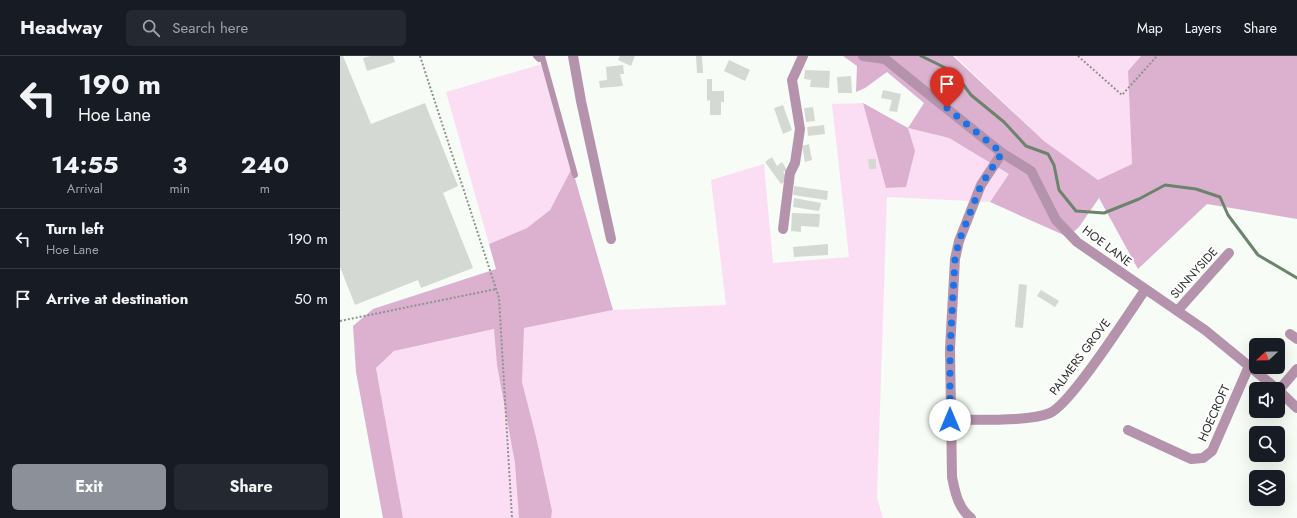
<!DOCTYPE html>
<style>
:root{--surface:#171b24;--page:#242831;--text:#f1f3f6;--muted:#9ea1a6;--line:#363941;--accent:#8c9099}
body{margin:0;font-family:Jost,sans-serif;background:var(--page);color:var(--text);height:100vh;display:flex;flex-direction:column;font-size:15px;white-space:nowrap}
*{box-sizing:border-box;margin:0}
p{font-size:13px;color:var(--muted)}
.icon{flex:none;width:22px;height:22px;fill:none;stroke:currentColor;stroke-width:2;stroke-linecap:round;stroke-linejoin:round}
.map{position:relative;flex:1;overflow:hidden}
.panel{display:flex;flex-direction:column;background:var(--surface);width:340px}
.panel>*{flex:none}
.banner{background:#171b24;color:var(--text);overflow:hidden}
.needle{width:26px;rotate:248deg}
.buttons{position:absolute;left:909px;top:282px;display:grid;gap:8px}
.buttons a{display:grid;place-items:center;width:36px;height:36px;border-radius:6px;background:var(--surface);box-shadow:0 4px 16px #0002;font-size:20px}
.pin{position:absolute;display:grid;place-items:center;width:34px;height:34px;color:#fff;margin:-41px -17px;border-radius:50% 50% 50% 0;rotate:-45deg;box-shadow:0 0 4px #0007}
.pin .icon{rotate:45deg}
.me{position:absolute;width:44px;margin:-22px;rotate:0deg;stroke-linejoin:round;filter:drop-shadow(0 0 3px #0008)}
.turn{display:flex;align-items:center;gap:14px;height:84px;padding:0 12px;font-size:18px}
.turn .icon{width:52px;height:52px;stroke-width:2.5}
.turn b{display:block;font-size:28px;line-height:34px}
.eta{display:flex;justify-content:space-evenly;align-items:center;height:68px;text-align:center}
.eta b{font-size:24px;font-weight:700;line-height:28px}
.button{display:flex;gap:8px;margin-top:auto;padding:8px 12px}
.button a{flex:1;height:46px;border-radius:6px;background:var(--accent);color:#fff;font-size:16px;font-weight:700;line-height:46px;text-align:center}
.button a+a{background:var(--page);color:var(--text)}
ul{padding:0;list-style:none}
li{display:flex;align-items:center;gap:12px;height:60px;padding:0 12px;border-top:1px solid var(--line)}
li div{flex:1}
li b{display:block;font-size:15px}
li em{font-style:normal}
header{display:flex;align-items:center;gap:24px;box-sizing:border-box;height:56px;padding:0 20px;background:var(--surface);border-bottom:1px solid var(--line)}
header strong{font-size:19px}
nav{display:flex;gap:22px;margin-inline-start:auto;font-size:14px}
.search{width:280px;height:36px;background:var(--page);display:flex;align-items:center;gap:10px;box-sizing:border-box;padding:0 14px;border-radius:6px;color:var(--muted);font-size:15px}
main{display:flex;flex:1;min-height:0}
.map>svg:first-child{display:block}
</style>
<header>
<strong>Headway</strong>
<div class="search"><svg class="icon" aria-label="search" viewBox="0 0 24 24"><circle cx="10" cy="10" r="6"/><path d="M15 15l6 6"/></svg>Search here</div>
<nav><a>Map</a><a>Layers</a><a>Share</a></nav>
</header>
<main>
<section class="panel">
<div class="banner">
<div class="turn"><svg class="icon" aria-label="left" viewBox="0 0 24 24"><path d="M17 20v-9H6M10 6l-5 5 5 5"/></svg><div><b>190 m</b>Hoe Lane</div></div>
</div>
<div class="eta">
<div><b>14:55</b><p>Arrival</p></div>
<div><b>3</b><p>min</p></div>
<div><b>240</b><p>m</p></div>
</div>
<ul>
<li><svg class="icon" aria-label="left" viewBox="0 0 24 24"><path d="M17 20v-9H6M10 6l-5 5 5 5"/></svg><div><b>Turn left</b><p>Hoe Lane</p></div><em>190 m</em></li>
<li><svg class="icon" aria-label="arrive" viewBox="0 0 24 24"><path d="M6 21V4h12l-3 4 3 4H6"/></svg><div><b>Arrive at destination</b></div><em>50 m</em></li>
</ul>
<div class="button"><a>Exit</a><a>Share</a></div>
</section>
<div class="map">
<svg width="957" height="462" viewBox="0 0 957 462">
<rect width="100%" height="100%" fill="#f7fcf6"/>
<path fill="#fcdef4" d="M 615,0 L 801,0 L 788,15 L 792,108 L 758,124 L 704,85 Z
M 202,8 L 232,112 L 210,154 L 187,172 L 149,188 L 106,36 Z
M 523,47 L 568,72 L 609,82 L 670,118 L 650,146 L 547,141 L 537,442 L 543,462 L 62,462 L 36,312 L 54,295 L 155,273 L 184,272 L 273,254 L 386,249 L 371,124 L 424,108 L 433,207 L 509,201 L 492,48 Z"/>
<path fill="#dbb1cf" d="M 503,0 L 613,0 L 704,85 L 758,124 L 792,108 L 788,15 L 801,0 L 957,0 L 957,163 L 867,148 L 798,213 L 759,142 L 739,171 L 728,181 L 650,146 L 669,118 L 609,82 L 568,72 L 575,95 L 566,131 L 546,132 L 523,47 L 568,72 L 584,47 L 547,16 L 525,32 L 516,36 L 517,10 Z
M 232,112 L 273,254 L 184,272 L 182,326 L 196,381 L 212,455 L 211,462 L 179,462 L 175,407 L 157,309 L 154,273 L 54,295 L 36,312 L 63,462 L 43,462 L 16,316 L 13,270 L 33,253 L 156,213 L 149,188 L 187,172 L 210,154 Z"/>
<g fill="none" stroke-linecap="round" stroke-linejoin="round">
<path stroke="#6c846b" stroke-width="3" d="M 581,0 L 614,16 L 631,39 L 664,66 L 686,90 L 708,98 L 714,109 L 719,134 L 736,155 L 764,157 L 799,143 L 825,129 L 856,133 L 880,141 L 888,159 L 918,199 L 957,222"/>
</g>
<path fill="#d4d9d3" d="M 0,0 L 3,0 L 31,68 L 85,47 L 118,130 L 103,137 L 133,212 L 81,232 L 78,224 L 15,249 L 0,211 Z
M 31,0 L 53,0 L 55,6 L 27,15 L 23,2 Z
M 280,0 L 295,0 L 291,10 L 278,4 Z
M 356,0 L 362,0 L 363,17 L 357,17 Z
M 389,4 L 410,14 L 405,25 L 384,15 Z
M 283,9 L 284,18 L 280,18 L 283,30 L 260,32 L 259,25 L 267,24 L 266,11 Z
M 465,14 L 490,15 L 489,32 L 470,31 L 471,24 L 464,23 Z
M 511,20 L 512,37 L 498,37 L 497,21 Z
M 367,23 L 372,23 L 372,35 L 384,35 L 384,46 L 381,46 L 381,59 L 370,59 L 370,44 L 367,45 Z
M 543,34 L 561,38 L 557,56 L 549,55 L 552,44 L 541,42 Z
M 443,49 L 452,74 L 443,78 L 434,52 Z
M 473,51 L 475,65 L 466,66 L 464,52 Z
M 484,69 L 485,78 L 468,80 L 467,71 Z
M 469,88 L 472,104 L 465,106 L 462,90 Z
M 432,101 L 437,110 L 442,106 L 447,114 L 443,116 L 448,123 L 441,128 L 425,106 Z
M 528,103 L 536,103 L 536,113 L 529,113 Z
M 454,130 L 488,135 L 487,144 L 453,139 Z
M 454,142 L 481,147 L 479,155 L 453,151 Z
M 452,157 L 480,158 L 479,171 L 461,170 L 461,176 L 451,175 Z
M 488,188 L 488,199 L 454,201 L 453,191 Z
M 679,228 L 687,229 L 683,272 L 675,271 Z
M 701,234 L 719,245 L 715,251 L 697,240 Z"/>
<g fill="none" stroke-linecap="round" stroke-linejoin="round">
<path stroke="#8f938f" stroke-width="2" stroke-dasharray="2 2" stroke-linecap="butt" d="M 80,0 L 159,242 L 172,462
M 738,0 L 782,39 L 817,0
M 0,265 L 156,233"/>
<path stroke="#b693ac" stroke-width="6" d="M 196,0 L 199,3 L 202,0 L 235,119"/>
<path stroke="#b693ac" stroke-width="10" d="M 233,0 L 241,45 L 271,183
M 523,0 L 545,3 L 662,97 L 691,115 L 716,164 L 737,186 L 865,274 L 937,333
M 443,173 L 450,117 L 455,107 L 460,73 L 452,24 L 463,0
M 838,254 L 889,197
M 950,278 L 957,283
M 938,334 L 957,352
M 939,334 L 957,313
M 610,364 C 637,363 688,366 710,357 C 731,348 789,257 805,234
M 788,374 L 851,403 L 863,402 L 872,395 L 909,310
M 631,462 C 618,452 615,436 612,421 L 610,293 L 615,203 L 619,185 L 641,129 L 662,97"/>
</g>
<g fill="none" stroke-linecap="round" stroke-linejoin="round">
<path stroke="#1a73e8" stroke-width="7" stroke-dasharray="0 12.6" d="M 607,52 L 662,97 L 641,129 L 619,185 L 615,203 L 610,294 L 610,364"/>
</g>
<g text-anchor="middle" stroke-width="4" stroke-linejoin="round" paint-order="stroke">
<g font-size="12" fill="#2d2f2d" stroke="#fff">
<text transform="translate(767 190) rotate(37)" y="4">HOE LANE</text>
<text transform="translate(854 217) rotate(-48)" y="4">SUNNYSIDE</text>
<text transform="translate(740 301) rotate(-53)" y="4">PALMERS GROVE</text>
<text transform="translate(874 357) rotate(-66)" y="4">HOECROFT</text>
</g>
</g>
</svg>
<div class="buttons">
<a><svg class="needle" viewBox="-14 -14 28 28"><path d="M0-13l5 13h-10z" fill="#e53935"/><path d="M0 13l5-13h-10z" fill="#9ea1a6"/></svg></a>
<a><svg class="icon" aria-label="sound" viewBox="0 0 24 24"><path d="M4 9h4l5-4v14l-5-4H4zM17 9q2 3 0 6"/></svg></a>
<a><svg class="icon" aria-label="search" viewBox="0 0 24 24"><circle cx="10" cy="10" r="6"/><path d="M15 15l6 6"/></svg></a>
<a><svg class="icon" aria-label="layers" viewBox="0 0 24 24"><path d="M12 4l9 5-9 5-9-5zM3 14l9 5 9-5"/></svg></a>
</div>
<div class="pin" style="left:607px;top:52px;background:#d93025"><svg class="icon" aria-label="arrive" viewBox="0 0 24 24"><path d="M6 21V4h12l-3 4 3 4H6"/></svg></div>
<svg class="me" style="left:610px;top:364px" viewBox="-20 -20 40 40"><circle r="19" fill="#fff"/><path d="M0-13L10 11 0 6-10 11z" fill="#1a73e8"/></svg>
</div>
</main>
